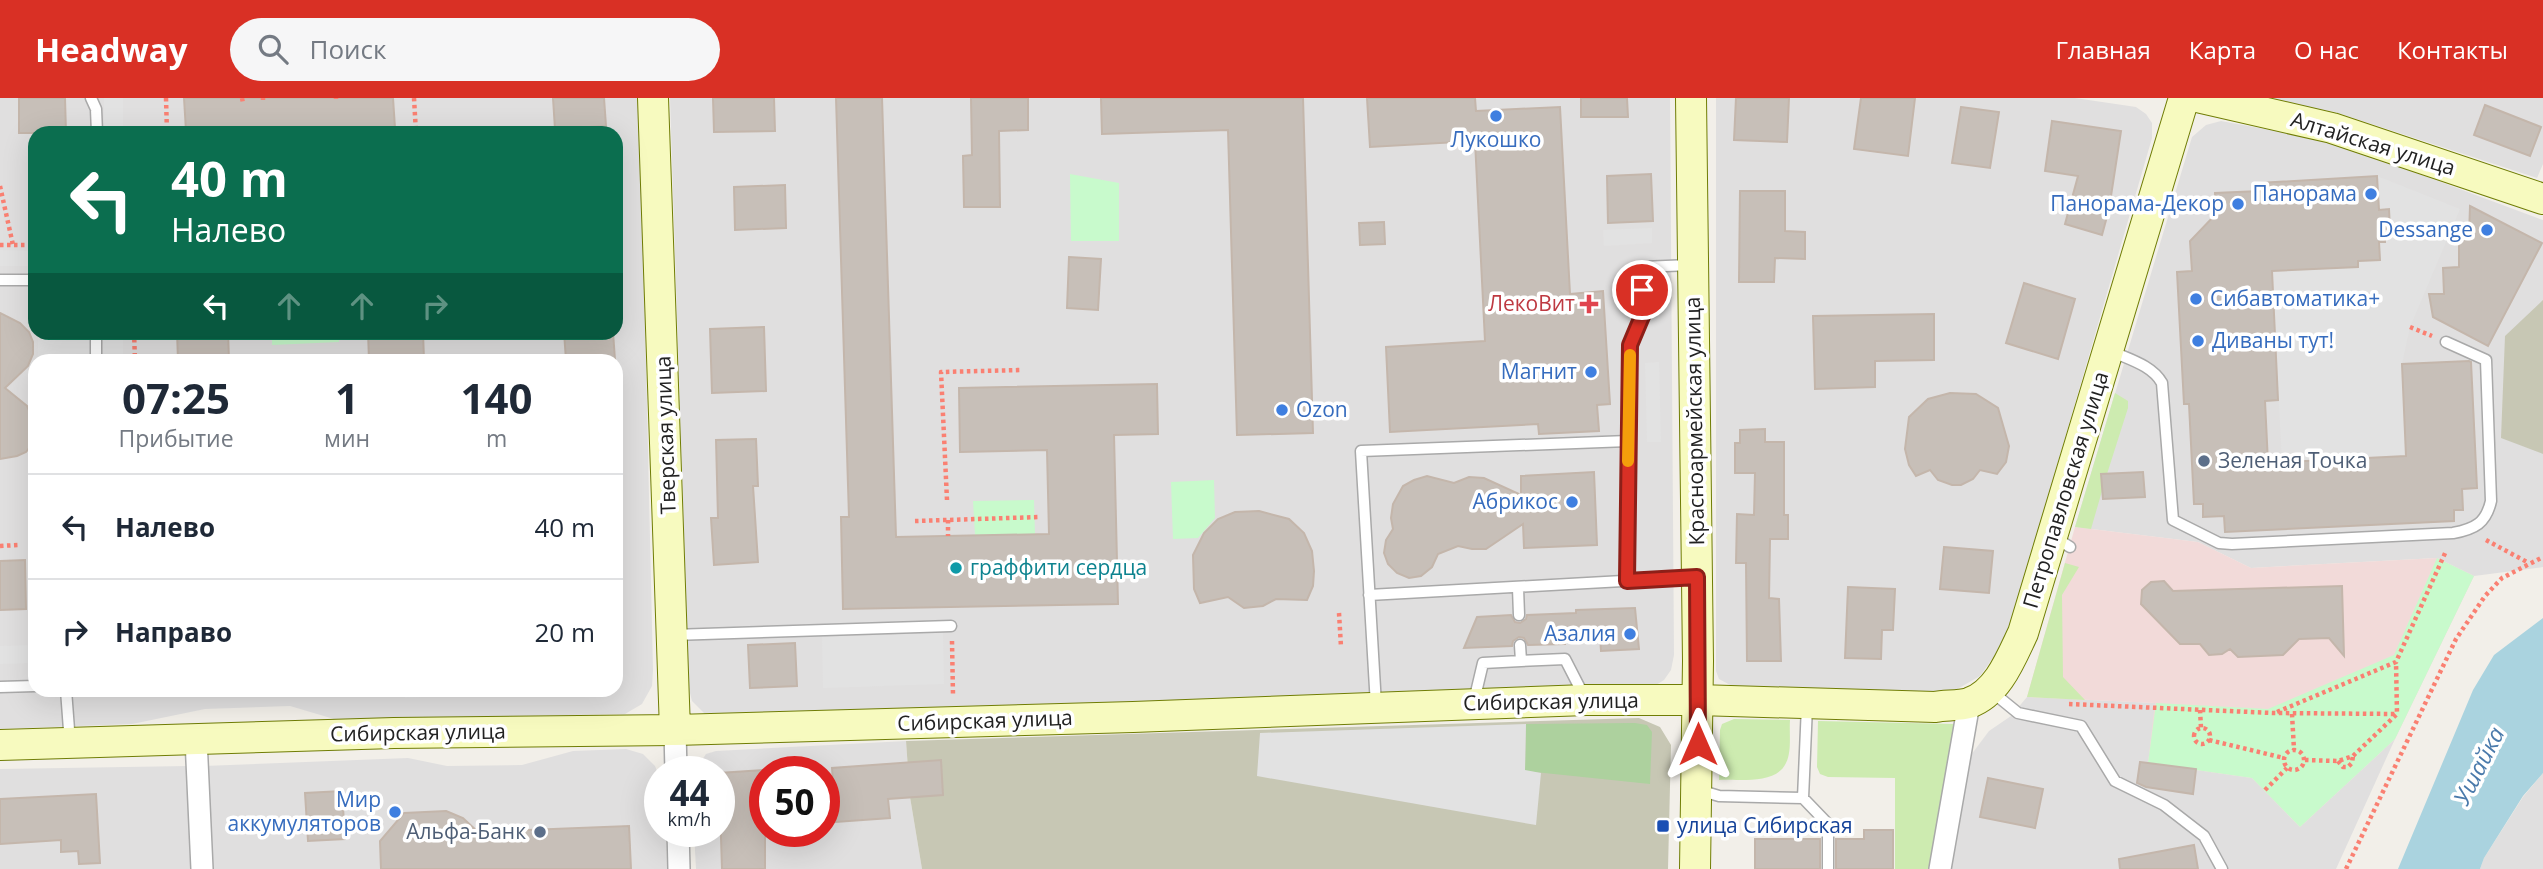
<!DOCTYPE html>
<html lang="ru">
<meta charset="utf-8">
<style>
:root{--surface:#fff;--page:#f6f6f7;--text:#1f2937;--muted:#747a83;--line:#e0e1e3;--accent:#d93025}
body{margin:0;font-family:"Open Sans",sans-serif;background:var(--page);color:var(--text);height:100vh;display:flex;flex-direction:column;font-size:26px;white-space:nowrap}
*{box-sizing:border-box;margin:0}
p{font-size:23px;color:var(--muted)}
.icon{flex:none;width:38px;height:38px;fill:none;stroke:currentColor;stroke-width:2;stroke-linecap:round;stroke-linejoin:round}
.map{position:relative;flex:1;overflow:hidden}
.sheet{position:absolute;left:28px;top:256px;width:595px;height:343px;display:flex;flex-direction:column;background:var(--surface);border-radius:21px;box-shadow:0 7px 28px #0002}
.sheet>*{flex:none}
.hud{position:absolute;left:28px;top:28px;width:595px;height:214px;border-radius:21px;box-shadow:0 7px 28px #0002;background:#0b6e4f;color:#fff;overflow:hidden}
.speed{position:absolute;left:644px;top:658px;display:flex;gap:14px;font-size:35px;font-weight:700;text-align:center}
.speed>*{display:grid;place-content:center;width:91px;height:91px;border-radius:50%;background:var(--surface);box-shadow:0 7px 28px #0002;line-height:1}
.speed small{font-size:18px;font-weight:400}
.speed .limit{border:10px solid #d22;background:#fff;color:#111}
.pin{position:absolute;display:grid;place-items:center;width:60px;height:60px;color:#fff;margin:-30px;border:4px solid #fff;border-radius:50%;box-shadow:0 2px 7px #0007}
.me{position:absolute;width:77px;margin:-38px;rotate:0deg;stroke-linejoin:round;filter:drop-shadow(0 0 5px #0008)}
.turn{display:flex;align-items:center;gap:24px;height:147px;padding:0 28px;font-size:32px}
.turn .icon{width:91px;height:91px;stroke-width:2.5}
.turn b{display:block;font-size:49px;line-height:60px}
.lanes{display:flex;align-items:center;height:66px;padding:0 28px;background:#0003;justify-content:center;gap:35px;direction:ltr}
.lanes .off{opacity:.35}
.eta{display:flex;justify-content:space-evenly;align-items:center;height:119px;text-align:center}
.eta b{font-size:42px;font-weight:700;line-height:49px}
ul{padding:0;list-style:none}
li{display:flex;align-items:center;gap:21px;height:105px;padding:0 28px;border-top:2px solid var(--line)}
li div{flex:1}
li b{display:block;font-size:26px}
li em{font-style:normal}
header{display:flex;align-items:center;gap:42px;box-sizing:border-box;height:98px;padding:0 35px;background:var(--accent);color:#fff}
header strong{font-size:33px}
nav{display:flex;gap:38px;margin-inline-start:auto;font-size:24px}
.search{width:490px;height:63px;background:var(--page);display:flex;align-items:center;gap:18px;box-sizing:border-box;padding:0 24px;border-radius:38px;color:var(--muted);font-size:26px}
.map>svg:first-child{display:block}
</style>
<header>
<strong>Headway</strong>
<div class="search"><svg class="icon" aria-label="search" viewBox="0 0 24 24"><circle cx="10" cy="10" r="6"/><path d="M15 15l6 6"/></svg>Поиск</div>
<nav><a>Главная</a><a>Карта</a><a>О нас</a><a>Контакты</a></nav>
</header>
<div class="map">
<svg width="2543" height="771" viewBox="0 0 2543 771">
<rect width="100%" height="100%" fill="#f2efe9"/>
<path fill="#e0dfdf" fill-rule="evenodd" d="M 0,0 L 640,0 L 653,572 L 652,588 L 642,606 L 625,616 L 334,621 L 290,608 L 205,611 L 132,626 L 0,631 ZM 35,35 L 616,35 L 616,234 L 35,234 ZM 35,262 L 616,262 L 616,592 L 35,592 Z
M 670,0 L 1670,0 L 1674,557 L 1671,572 L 1664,582 L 1656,587 L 709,620 L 692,603 L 689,591 Z
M 1716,0 L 2075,0 L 2136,9 L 2146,16 L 2152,25 L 2152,40 L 2007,540 L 1980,578 L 1952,594 L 1732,588 L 1719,581 L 1716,573 Z
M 2260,0 L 2543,0 L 2543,66 L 2537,80 L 2335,14 Z
M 2221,23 L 2331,43 L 2543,122 L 2543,469 L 2474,478 L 2437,460 L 2251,470 L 2198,444 L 2075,429 L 2192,39 L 2206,27 Z
M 2027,599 L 2156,605 L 2148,665 L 2252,680 L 2300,729 L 2395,641 L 2336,771 L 1950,771 L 1971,657 L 1989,633 L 2011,618 Z
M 906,643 L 910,699 L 922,771 L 696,771 L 694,733 L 719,733 L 719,674 L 694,674 L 706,656 L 716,653 ZM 765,674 L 824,674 L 824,733 L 765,733 Z
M 626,651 L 643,656 L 655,668 L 660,681 L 660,733 L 666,733 L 667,771 L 210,771 L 204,668 L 408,660 L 447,668 L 522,667 L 573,653 Z
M 188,668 L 194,771 L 0,771 L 0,671 Z
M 2543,675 L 2543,771 L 2480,771 L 2484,760 L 2523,699 Z"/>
<path fill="#f2dad9" d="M 2075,429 L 2198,444 L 2251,470 L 2437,460 L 2474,478 L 2395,641 L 2300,729 L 2252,680 L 2148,665 L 2155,605 L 2027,599 Z"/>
<path fill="#c7c7b4" d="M 2543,202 L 2543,356 L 2501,340 L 2505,238 Z
M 1639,620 L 1660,629 L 1671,647 L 1668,771 L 922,771 L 910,699 L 906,643 Z"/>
<path fill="#cdebb0" d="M 2115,295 L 2128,303 L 2128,310 L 2107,376 L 2101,376 L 2102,393 L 2091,431 L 2075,429 Z
M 2065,465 L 2079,469 L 2062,497 L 2063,579 L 2085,602 L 2027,599 Z
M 1734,621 L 1790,622 C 1789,635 1792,653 1786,665 C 1776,687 1739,681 1719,682 L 1720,632 L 1722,626 Z
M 1818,623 L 1955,626 L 1929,771 L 1895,771 L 1895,680 L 1828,679 L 1820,676 L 1817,669 Z"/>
<path fill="#add19e" d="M 1635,625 L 1647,627 L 1652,634 L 1650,686 L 1525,673 L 1526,626 Z"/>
<path fill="#c8facc" d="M 1070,76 L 1119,85 L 1119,143 L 1071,143 Z
M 272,235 L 339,235 L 339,244 L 272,247 Z
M 1214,382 L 1215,420 L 1198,440 L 1173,441 L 1171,384 Z
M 1034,402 L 1035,436 L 975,437 L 973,403 Z
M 2437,460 L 2474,478 L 2395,641 L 2300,729 L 2252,680 L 2148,665 L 2156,605 L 2268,611 L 2394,557 Z"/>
<path fill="#e2e2e2" d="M 104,0 L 123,0 L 123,35 L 104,35 Z
M 2377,78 L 2460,111 L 2410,229 L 2402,266 L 2406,358 L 2282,364 L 2272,173 L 2358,169 L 2358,163 L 2380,162 L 2379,144 L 2385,144 L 2384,131 L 2389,111 L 2379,112 Z
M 1652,130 L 1652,145 L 1604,148 L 1603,132 Z
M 0,152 L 35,153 L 35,168 L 0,168 Z
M 38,235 L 90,235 L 90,262 L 38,262 Z
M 103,235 L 123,235 L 123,262 L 103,262 Z
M 1659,264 L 1661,344 L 1647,344 L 1645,265 Z
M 943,535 L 944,586 L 823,590 L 822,539 Z
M 35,547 L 35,565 L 0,566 L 0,548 Z
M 405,592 L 460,592 L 460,597 L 405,600 Z
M 1526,626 L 1525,672 L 1541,675 L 1536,727 L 1257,678 L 1260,635 Z"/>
<path fill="#aad3df" d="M 2543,520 L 2543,675 L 2523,698 L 2484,760 L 2480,771 L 2398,771 L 2473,592 L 2494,557 Z"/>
<path fill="#c7bfb8" stroke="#c4b6ab" stroke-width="2" d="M 19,0 L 65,0 L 66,35 L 19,35 Z
M 184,0 L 393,0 L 395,30 L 319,33 L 319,35 L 269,35 L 269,29 L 186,33 Z
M 553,0 L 604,0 L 606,28 L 555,31 Z
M 713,0 L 774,0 L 775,33 L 714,34 Z
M 836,0 L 882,0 L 896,439 L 1049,436 L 1047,352 L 960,354 L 959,290 L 1157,286 L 1158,336 L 1114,337 L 1118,506 L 843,511 L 841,419 L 849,419 Z
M 971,0 L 1028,0 L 1028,32 L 999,33 L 1000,109 L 964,109 L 963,58 L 972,57 Z
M 1101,0 L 1303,0 L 1313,335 L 1237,337 L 1228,32 L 1102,36 Z
M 1367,0 L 1475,0 L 1476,13 L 1560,9 L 1570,196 L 1603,193 L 1610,306 L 1597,307 L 1599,333 L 1539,336 L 1538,326 L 1390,334 L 1386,249 L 1485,243 L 1475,43 L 1370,49 Z
M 1581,0 L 1627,0 L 1628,19 L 1581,19 Z
M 1736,0 L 1789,0 L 1787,44 L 1734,42 Z
M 1861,0 L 1915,0 L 1908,58 L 1854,51 Z
M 2485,7 L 2541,29 L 2530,58 L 2474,37 Z
M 1961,9 L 1999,14 L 1990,70 L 1952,65 Z
M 2052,23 L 2121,33 L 2109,111 L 2102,137 L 2065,126 L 2078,78 L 2045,73 Z
M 1651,76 L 1653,123 L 1608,125 L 1607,78 Z
M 2377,78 L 2379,112 L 2389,111 L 2390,131 L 2384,131 L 2385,144 L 2379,144 L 2380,162 L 2358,163 L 2358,169 L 2272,173 L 2278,302 L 2265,303 L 2268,365 L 2406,358 L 2402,266 L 2469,263 L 2471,264 L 2477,390 L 2462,391 L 2463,412 L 2454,412 L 2454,423 L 2225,434 L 2224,418 L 2203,419 L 2203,406 L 2194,406 L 2189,306 L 2184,306 L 2177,174 L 2192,173 L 2190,143 L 2216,116 L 2215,95 L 2260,93 L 2259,85 Z
M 785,87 L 786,130 L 735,132 L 734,89 Z
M 1740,93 L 1785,93 L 1785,133 L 1805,134 L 1805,161 L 1775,160 L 1774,184 L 1739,184 Z
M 2470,108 L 2542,145 L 2488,248 L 2433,219 L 2429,196 L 2444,196 L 2443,170 L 2459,169 L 2459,140 L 2469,140 Z
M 1384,124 L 1385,146 L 1360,147 L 1359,125 Z
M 1069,159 L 1101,161 L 1098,212 L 1067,210 Z
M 2024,185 L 2075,201 L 2058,261 L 2006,245 Z
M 0,215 L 20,225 L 29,234 L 33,244 L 33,256 L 28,268 L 5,290 L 27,308 L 35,325 L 33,345 L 26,354 L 17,358 L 0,361 Z
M 1934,216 L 1934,262 L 1875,263 L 1875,289 L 1815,291 L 1813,218 Z
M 764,229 L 766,293 L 712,295 L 710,231 Z
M 177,234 L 228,234 L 229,262 L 178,262 Z
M 368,234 L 423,234 L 424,262 L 369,262 Z
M 564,234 L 613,234 L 615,262 L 566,262 Z
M 1950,295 L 1976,296 L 1998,310 L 2009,348 L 2006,364 L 1997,376 L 1980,372 L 1973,381 L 1961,387 L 1952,387 L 1938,382 L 1930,372 L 1916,378 L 1909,367 L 1905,351 L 1909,319 L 1928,301 Z
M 1765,331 L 1765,344 L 1784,344 L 1784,417 L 1788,417 L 1788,441 L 1770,441 L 1769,500 L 1779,501 L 1781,563 L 1747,563 L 1746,465 L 1736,465 L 1737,416 L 1754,417 L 1755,375 L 1735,375 L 1735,345 L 1740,345 L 1740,332 Z
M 756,341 L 758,388 L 753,388 L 758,464 L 714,467 L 711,420 L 718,420 L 716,342 Z
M 1594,374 L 1597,447 L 1524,450 L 1523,426 L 1486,451 L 1472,451 L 1458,448 L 1438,456 L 1432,469 L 1421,478 L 1409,480 L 1397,475 L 1388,466 L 1384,455 L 1386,442 L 1393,431 L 1391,420 L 1393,406 L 1403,388 L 1414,382 L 1427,378 L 1454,385 L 1469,379 L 1484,380 L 1521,397 L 1521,378 Z
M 2143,374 L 2145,399 L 2103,401 L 2101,376 Z
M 1259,413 L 1289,421 L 1304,435 L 1312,453 L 1314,473 L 1313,488 L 1307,502 L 1276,501 L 1263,508 L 1244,510 L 1228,499 L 1200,505 L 1194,491 L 1193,457 L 1204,435 L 1218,421 L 1235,414 Z
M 1944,449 L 1993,453 L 1989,495 L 1940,491 Z
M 25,462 L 26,511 L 0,512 L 0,463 Z
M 2164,483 L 2173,493 L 2342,488 L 2344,558 L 2329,540 L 2299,541 L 2283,557 L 2238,559 L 2230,551 L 2222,556 L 2209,557 L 2200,546 L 2180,546 L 2141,506 L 2142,492 L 2151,484 Z
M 1848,489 L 1895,491 L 1893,532 L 1882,532 L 1881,561 L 1845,560 Z
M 1635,510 L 1639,551 L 1601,553 L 1600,538 L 1565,540 L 1565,546 L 1528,547 L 1524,540 L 1519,539 L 1513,543 L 1512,548 L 1464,550 L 1477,519 L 1511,517 L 1515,524 L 1520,525 L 1526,521 L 1527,517 L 1576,515 L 1576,512 Z
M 795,545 L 797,588 L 750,590 L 748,547 Z
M 941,662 L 943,697 L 888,701 L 890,720 L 836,724 L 832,670 Z
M 2140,664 L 2196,671 L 2193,696 L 2146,689 L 2137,685 Z
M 765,672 L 765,771 L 722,771 L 719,675 Z
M 1988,680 L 2043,691 L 2035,730 L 1980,719 Z
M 342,693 L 345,741 L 308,743 L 305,695 Z
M 96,696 L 100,765 L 79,766 L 78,753 L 61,754 L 61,742 L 0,746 L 0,701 Z
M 446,713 L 463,720 L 478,734 L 629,728 L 631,771 L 381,771 L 380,743 L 404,715 Z
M 1864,732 L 1893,732 L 1893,771 L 1836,771 L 1836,741 L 1864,741 Z
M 1755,741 L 1820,741 L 1820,771 L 1755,771 Z
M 2194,747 L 2198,771 L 2120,771 L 2119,761 Z"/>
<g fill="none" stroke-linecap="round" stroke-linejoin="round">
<g stroke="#a9a9a9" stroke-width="13">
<path id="lane" d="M 91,0 L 96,11 L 97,35
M 0,182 L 35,182
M 96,234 L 96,262
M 2111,253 C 2128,261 2152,267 2162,285 L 2173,422 L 2219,445 L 2232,446 L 2453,435 C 2475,431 2486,425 2491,403 L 2486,262 L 2446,244
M 2054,439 L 2070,449
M 1627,483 L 1630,247 L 1643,216 L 1642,169 L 1690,167
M 1518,490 L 1519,517
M 1369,497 L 1695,479
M 673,537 L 951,528
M 1521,563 L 1565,561 L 1585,600
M 0,589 L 35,588
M 66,592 L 70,645
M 1991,593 L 2018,615 L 2081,628 L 2115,683 L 2164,707 L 2204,738 L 2222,771
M 1474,603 L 1483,565 L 1521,563 L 1520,547
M 1376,607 L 1361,353 L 1628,343
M 1699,692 L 1719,698 L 1803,700 L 1828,726 L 1828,771
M 1803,700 L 1807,608"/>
</g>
<g stroke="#a9a9a9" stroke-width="24">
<path id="street" d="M 675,632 L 676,674
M 196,641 L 202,771
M 678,733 L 679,771
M 1940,771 L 1969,605"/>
</g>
<g stroke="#707d05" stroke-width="32">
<path id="secondary" d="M 653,0 L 675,632
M 1691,0 L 1698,563 L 1695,771
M 2201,0 L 2332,30 L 2543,101
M 0,647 L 394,635 L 675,632 L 1133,619 L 1586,602 L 1698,602 L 1935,609 C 1945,607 1959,608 1969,605 C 1998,595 2011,560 2023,535 L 2184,0"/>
</g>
<path stroke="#fa8072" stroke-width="4.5" stroke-dasharray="3.5 3.5" stroke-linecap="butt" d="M 166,0 L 167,35
M 242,0 L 243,5
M 263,0 L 263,2
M 336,0 L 336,1
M 414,0 L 416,35
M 0,88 L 13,147
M 0,147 L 35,147
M 2410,229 L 2432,238
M 134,234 L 135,262
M 947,402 L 941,274 L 1021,272
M 948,422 L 948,438
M 915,423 L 1040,419
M 2486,442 L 2527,464
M 0,448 L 18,447
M 1339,515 L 1341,549
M 952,543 L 953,597
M 2069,606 L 2273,615 L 2397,616
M 2200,612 L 2201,630
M 2277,614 L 2396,564 L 2446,453
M 2292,616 L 2294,652
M2194 638a8 8 0 1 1 16 0a8 8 0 1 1-16 0Z
M 2209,642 L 2284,660
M2284 662a10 10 0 1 1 20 0a10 10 0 1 1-20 0Z
M 2305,662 L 2338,663 L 2353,658 L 2397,616 L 2396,564
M 2338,663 L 2343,669 L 2348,669 L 2352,665 L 2353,658
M 2265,692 L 2287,670
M 2346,771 L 2456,541 L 2485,498 L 2502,480 L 2543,459"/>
<use href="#lane" stroke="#fff" stroke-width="10"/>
<use href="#street" stroke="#fff" stroke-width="21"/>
<use href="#secondary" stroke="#f7fabf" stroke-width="30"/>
</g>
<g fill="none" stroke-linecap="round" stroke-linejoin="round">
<g stroke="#8d1f18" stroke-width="18">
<path id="route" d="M 1642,192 L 1643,216 L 1630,247 L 1627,483 L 1697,479 L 1698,646"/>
</g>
<use href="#route" stroke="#d93025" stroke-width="12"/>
<path stroke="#f59e0b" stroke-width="12" d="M 1628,363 L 1630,257"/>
</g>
<g fill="#3f7fe0" stroke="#fff" stroke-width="2.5">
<circle cx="1496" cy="18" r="7"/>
<circle cx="2371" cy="96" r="7"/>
<circle cx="2238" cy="106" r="7"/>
<circle cx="2487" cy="132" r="7"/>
<circle cx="2196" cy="201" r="7"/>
<circle cx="2198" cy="243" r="7"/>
<circle cx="1591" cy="274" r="7"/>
<circle cx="1282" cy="312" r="7"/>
<circle cx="1572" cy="404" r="7"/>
<circle cx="1630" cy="536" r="7"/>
<circle cx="395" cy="714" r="7"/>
</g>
<path fill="#e0444e" stroke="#fff" stroke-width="2.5" d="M1585.5 195.5h7v7h7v7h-7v7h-7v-7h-7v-7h7z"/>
<g fill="#5c6f8a" stroke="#fff" stroke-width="2.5">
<circle cx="2204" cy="363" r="7"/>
<circle cx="540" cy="734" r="7"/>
</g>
<circle fill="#0f9aa8" stroke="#fff" stroke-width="2.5" cx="956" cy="470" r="7"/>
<rect fill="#1a4fb4" stroke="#fff" stroke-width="2.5" x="1656" y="721" width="14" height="14" rx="3.5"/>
<g text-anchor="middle" stroke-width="7" stroke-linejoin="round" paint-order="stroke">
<g font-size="21" fill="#366cbe" stroke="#fff" text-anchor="end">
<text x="1496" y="49" text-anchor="middle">Лукошко</text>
<text x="2357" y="103">Панорама</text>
<text x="2224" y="113">Панорама-Декор</text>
<text x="2473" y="139">Dessange</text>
<text x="2210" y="208" text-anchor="start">Сибавтоматика+</text>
<text x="2212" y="250" text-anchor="start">Диваны тут!</text>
<text x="1577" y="281">Магнит</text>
<text x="1296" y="319" text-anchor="start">Ozon</text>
<text x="1558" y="411">Абрикос</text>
<text x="1616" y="543">Азалия</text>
<text x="381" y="709">Мир<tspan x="381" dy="24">аккумуляторов</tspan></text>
</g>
<g font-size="21" fill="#222" stroke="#fff">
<text transform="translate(2373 46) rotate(17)" y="7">Алтайская улица</text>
<text transform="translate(1695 323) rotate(-91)" y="7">Красноармейская улица</text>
<text transform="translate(666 337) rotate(-92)" y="7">Тверская улица</text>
<text transform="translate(2066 392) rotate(-73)" y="7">Петропавловская улица</text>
<text transform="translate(1551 604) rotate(-1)" y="7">Сибирская улица</text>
<text transform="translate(985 623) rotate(-2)" y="7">Сибирская улица</text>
<text transform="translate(418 635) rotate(-1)" y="7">Сибирская улица</text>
</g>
<g font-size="21" fill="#be3a42" stroke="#fff" text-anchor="end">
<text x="1575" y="213">ЛекоВит</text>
</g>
<g font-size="21" fill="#4e5e75" stroke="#fff" text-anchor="start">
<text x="2218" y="370">Зеленая Точка</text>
<text x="526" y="741" text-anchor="end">Альфа-Банк</text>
</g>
<g font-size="21" fill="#0d838f" stroke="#fff" text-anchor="start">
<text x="970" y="477">граффити сердца</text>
</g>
<g font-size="21" fill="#164399" stroke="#fff" text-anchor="start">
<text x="1677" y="735">улица Сибирская</text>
</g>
<g font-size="23" font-style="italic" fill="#4a7aab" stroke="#fff">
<text transform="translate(2479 668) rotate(-63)" y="8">Ушайка</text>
</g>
</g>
</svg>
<div class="speed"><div>44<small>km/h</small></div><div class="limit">50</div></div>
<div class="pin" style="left:1642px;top:192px;background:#d93025"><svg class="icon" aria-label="arrive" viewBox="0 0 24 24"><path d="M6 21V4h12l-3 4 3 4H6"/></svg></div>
<svg class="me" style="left:1698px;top:646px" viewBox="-20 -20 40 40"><path d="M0-17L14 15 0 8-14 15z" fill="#d93025" stroke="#fff" stroke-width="4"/></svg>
<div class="hud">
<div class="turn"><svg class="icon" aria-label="left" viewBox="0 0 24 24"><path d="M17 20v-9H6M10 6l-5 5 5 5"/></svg><div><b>40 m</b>Налево</div></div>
<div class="lanes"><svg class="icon" aria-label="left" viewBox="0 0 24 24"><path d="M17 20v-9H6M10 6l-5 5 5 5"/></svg><svg class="icon off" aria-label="ahead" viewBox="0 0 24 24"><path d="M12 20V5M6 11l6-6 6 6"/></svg><svg class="icon off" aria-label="ahead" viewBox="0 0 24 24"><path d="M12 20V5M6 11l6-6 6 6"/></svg><svg class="icon off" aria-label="right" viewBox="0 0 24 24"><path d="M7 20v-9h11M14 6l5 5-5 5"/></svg></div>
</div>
<section class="sheet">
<div class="eta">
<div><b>07:25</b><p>Прибытие</p></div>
<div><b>1</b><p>мин</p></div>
<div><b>140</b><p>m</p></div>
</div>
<ul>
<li><svg class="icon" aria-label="left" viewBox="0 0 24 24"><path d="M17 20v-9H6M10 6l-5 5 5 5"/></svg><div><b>Налево</b></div><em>40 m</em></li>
<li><svg class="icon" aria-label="right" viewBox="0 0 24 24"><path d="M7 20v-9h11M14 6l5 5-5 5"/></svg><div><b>Направо</b></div><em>20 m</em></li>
</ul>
</section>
</div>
